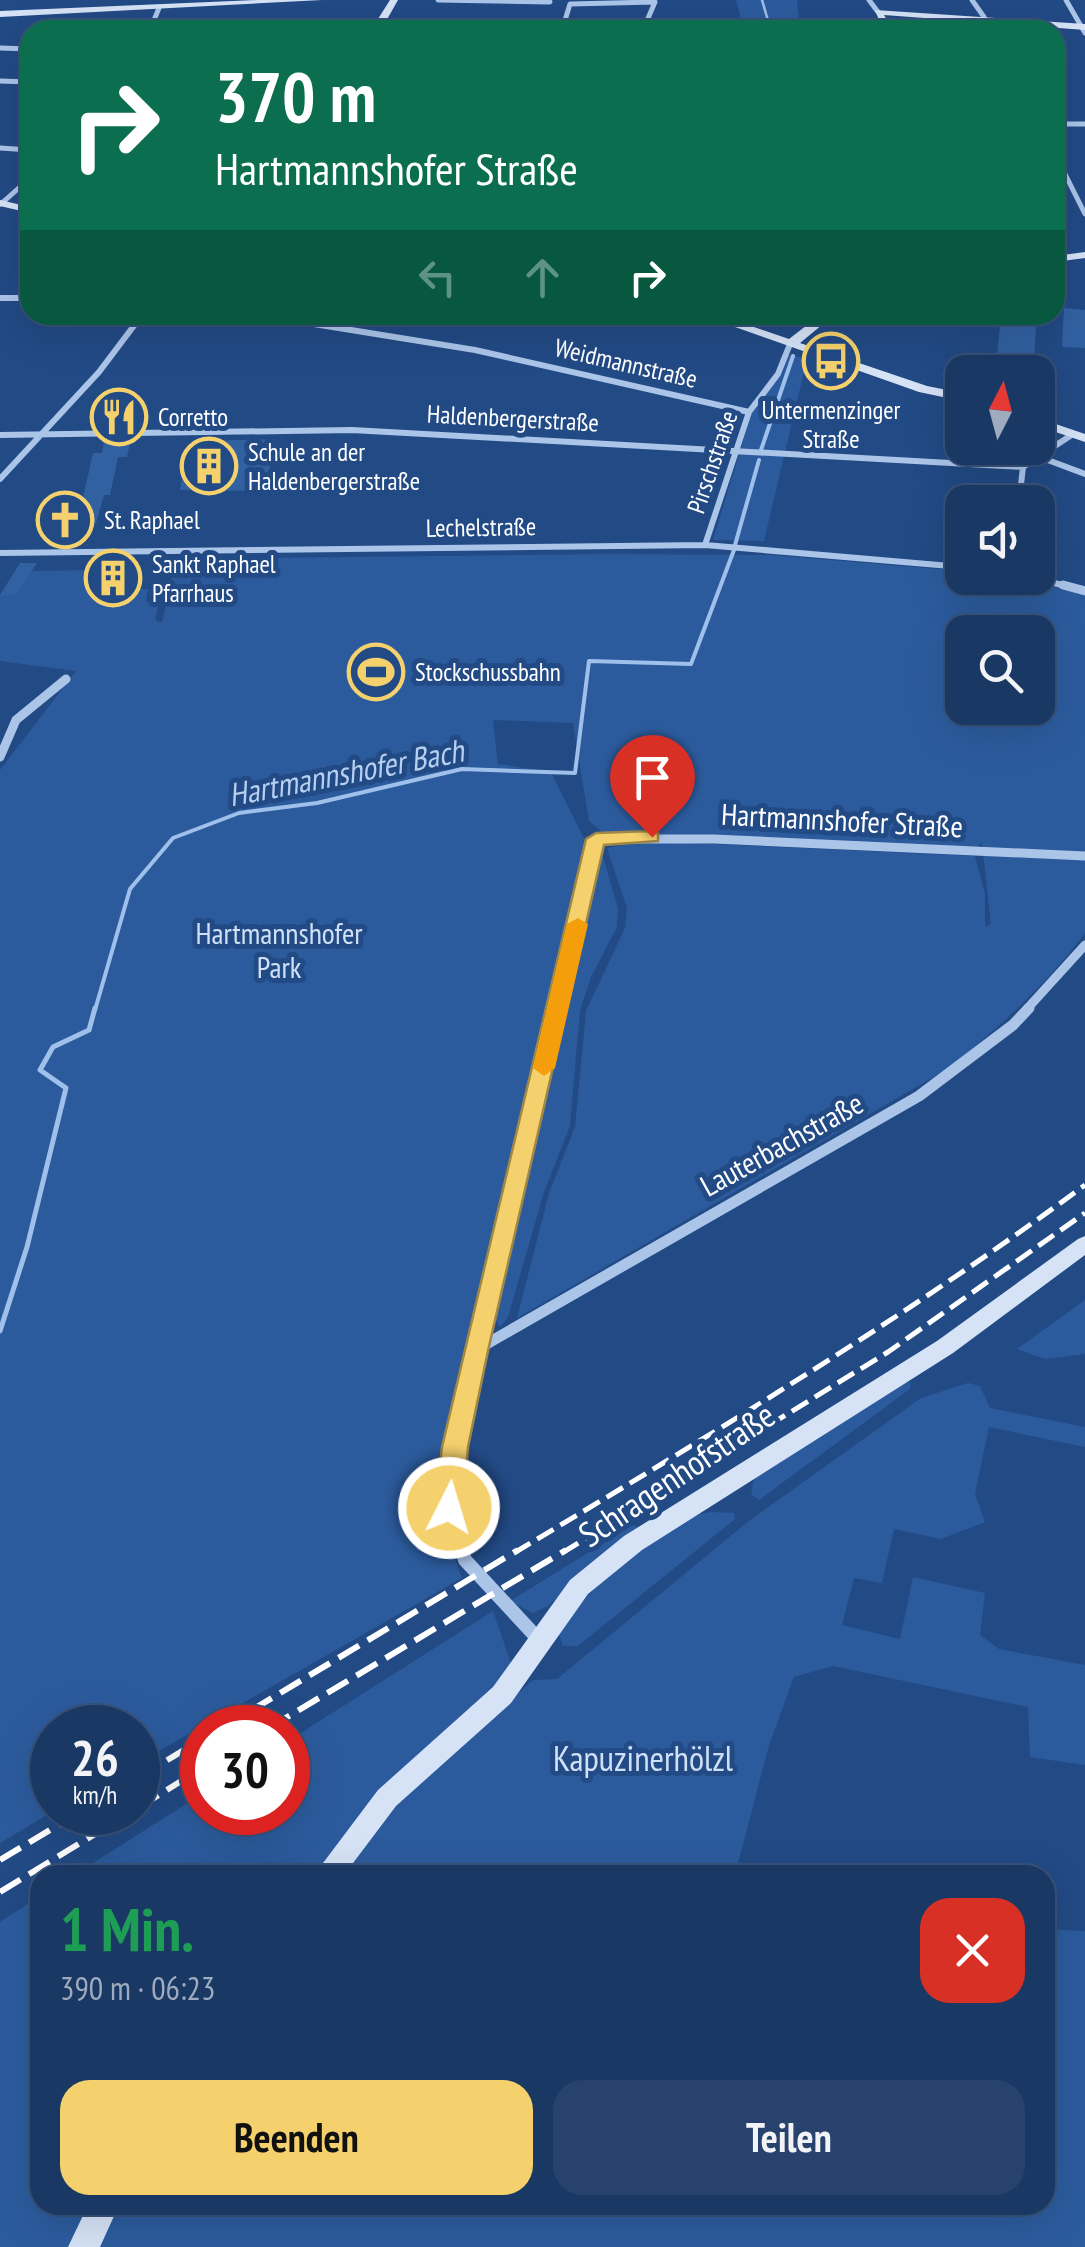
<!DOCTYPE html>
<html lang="de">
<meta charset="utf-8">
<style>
:root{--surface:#1a3864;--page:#27436d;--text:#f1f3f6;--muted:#9facbf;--line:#385278;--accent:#f4d16d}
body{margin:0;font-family:"PT Sans Narrow",sans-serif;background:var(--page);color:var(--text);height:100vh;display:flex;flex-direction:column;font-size:38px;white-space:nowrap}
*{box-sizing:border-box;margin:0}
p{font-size:32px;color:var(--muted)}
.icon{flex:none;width:55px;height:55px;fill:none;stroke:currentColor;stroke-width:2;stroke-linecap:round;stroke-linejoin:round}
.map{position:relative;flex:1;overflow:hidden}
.side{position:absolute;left:30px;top:1865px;width:1025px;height:350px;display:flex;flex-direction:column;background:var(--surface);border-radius:30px;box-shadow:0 10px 40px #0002,0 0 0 2px var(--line)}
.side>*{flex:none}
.guide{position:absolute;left:20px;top:20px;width:1045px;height:305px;border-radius:30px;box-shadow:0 10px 40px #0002,0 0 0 2px var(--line);background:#0b6e4f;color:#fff;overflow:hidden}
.needle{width:65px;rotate:6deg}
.fabs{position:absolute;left:945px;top:355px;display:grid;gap:20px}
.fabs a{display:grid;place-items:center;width:110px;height:110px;border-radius:20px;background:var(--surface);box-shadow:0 10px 40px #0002,0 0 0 2px var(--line);font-size:50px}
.speed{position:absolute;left:30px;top:1705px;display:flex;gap:20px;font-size:50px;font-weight:700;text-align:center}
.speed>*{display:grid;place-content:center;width:130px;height:130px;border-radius:50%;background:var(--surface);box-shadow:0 10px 40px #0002,0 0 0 2px var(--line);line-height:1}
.speed small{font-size:25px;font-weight:400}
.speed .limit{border:15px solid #d22;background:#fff;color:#111}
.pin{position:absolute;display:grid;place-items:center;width:85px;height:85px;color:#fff;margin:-102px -42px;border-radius:50% 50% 50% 0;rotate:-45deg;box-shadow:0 0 10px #0007}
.pin .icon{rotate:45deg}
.me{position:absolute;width:110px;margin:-55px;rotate:5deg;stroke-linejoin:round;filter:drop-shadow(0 0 8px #0008)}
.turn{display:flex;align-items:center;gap:35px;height:210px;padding:0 30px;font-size:45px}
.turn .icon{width:130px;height:130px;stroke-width:2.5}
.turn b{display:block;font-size:70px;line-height:85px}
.lanes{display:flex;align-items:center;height:95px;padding:0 30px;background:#0003;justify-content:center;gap:50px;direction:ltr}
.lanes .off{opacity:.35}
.round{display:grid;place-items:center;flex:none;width:105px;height:105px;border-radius:30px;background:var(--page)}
.overview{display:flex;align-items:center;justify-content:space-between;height:170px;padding:0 30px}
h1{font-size:60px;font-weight:800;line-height:75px;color:#1e9e55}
.button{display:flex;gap:20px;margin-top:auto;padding:20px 30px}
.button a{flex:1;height:115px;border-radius:30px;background:var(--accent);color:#111;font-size:40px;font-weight:800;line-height:115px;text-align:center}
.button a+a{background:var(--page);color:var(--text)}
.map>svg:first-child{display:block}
</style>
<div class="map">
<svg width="1085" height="2247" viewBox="0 0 1085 2247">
<rect width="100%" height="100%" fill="#224a85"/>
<path fill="#2c5b9d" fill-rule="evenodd" d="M 736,0 L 797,0 L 800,28 L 852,30 L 744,30 Z
M 788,354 L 807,359 L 764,541 L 713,540 L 752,412 L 782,374 Z
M 608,554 L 770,555 L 962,571 L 962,578 L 1023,578 L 1085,596 L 1085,933 C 1044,987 998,1029 944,1071 L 517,1318 L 549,1193 L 575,1127 L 586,1011 L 625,928 L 627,908 L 607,848 L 647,841 L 975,856 L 985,894 L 985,927 L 991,924 L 982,843 L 974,849 L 709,835 L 606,835 L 589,821 L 573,723 L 493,720 L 498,764 L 551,772 L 589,849 L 437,1511 L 462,1578 L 138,1763 L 138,1728 L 52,1728 L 52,1812 L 0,1843 L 0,770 L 76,671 L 0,661 L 0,595 L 16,595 L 26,579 L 26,571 L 92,570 L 85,588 L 148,589 L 146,602 L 159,602 L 155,620 L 162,623 L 175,559 ZM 962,632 L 1038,632 L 1038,708 L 962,708 Z
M 602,853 L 618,909 L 617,927 L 591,977 L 580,1010 L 570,1126 L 544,1192 L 508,1317 L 500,1327 L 495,1318 L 596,854 Z
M 1085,1300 L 1085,1354 L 1045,1359 L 1017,1349 Z
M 906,1382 L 911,1383 L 910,1389 L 759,1500 L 751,1494 L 754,1479 Z
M 968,1383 L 980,1386 L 990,1408 L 1085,1427 L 1085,1447 L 989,1427 L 975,1494 L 985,1522 L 941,1539 L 894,1529 L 882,1583 L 854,1578 L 842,1625 L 900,1639 L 913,1577 L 985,1593 L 980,1635 L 999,1649 L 1085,1665 L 1085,1765 L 1030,1757 L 1028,1707 L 833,1666 L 794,1677 L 769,1745 L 735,1875 L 339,1875 L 395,1803 L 533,1680 L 557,1679 L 750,1520 L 921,1398 Z
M 711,1512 L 734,1513 L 735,1519 L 578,1646 L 563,1646 L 558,1632 C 591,1588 654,1521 711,1512 Z
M 633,1525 L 640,1528 L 548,1606 L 533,1613 L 510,1601 Z
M 493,1611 L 513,1669 L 319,1875 L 74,1875 L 202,1794 L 202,1812 L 288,1812 L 288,1741 Z
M 40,1896 L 40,2205 L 94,2205 L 74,2247 L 0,2247 L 0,1922 Z
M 1045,1929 L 1085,1931 L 1085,2247 L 95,2247 L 113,2205 L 1045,2205 Z"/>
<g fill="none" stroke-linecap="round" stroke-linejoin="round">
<path stroke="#9fc0ea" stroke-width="2.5" d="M 762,0 L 769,24 L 766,30"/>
<path stroke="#9fc0ea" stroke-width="4" d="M 776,315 L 789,323
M 761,450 L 793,356
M 735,545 L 759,460
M 95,1010 L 130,889 L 173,838 L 239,813 L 317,803 L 462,769 L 575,773 L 589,661 L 691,664 L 734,550"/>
<path stroke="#9fc0ea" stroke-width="5" d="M 0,1331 L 27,1247 L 66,1088 L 40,1070 L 53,1047 L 89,1030 L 95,1008"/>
</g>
<path fill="#3261a2" d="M 1064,308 L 1085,310 L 1085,348 L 1062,347 Z
M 1001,315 L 1037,315 L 1034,358 L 997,356 Z
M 275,439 L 266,491 L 180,490 L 187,448 L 203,448 L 209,441 Z
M 104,442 L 130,442 L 127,457 L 118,457 L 110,495 L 104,495 L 96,523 L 88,528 L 66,528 L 71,511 L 80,511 L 93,453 L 102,453 Z
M 20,563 L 37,563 L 16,595 L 0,595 Z
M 90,575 L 138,576 L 134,590 L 85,589 Z"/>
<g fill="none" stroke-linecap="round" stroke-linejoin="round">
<path stroke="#abc5e9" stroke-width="5" d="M 438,0 L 550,2
M 869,0 L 878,12
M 972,0 L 984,17
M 1066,0 L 1085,33
M 150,30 L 159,8
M 465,30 L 467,26 L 563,29
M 562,30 L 570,4 L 655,2 L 643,30
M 0,48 L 30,49
M 0,81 L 30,82
M 1055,124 L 1085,124
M 0,148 L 30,150
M 1055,154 L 1085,214
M 1,204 L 30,178"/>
<path stroke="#abc5e9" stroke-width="6" d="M 0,298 L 30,298
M 258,315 L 475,350 L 749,412
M 0,435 L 352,430 L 1023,467
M 1037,456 L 1085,474
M 0,479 L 99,372 L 142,315
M 1019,502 L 1023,467 L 1073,434
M 705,545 L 749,412 L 778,374 L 790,344
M 0,553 L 705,545 L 962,567
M 1037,578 L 1072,588"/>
<path stroke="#abc5e9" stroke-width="9" d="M 1063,585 L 1085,591
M 0,757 L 16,720 L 66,679
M 556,1010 L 596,839 L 714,839 L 1085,856
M 1026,1010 L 1085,945"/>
<path stroke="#abc5e9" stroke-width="11" d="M 476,1350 L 919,1096 L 1013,1025 L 1029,1008
M 463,1553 L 449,1508 L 449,1483 L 475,1351 L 556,1008"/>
<path stroke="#abc5e9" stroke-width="14" d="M 462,1550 L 465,1560 L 541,1642"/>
<path fill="#d6e3f7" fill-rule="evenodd" d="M 257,0 L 322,0 L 0,17 L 0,11 Z
M 390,0 L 398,0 L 381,30 L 371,30 Z
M 875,10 L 1085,24 L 1085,30 L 884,15 L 893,30 L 883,30 Z
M 0,200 L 30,207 L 30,213 L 0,206 Z
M 1085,252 L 1085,258 L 1055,262 L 1055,256 Z
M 701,315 L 719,315 L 789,339 L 820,315 L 834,315 L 800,343 L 927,386 L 962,393 L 962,401 L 919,392 Z
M 1038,418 L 1085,434 L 1085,442 L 1038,426 Z
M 1085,1236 L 1085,1255 L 953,1353 L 642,1550 L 588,1594 L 511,1703 L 396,1806 L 344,1875 L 314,1875 L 378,1790 L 493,1687 L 570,1580 L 624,1536 L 937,1341 L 1078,1239 Z
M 88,2205 L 119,2205 L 100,2247 L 68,2247 Z"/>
<path stroke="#fff" stroke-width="5" stroke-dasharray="19 8" stroke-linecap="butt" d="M 514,1553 C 709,1436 902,1320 1085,1185
M 562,1553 L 888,1352 L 1085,1213"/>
<path stroke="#fff" stroke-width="6" stroke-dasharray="24 10" stroke-linecap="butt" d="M 222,1728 L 518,1550
M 269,1728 L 566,1550
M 138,1778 L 202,1739
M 138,1808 L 202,1768
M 0,1860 L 80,1812
M 0,1892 L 131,1812"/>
</g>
<path fill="#f4d16d" stroke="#9f8847" stroke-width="2.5" d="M 652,831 L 658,833 L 658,841 L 604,845 L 488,1351 L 468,1447 L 463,1508 L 449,1519 L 435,1508 L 442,1447 L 586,839 L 596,833 Z"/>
<path fill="#f59e0b" d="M 578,918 L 588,924 L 555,1068 L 544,1076 L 533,1068 L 567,924 Z"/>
<defs>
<g id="bus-ring" transform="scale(2.875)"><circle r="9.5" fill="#224a85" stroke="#f4d16d" stroke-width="1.5"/><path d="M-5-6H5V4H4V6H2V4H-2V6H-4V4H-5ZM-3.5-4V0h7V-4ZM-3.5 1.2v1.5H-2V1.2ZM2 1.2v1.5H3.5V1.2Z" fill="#f4d16d"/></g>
<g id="restaurant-ring" transform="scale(2.875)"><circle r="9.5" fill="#224a85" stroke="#f4d16d" stroke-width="1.5"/><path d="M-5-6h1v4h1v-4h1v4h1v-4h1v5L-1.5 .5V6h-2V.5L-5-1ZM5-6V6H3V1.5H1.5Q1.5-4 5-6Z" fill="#f4d16d"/></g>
<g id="building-ring" transform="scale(2.875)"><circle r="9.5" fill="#224a85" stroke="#f4d16d" stroke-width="1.5"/><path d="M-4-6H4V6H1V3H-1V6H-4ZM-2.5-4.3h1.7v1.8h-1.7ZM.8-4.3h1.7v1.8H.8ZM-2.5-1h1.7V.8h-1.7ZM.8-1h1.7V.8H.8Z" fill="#f4d16d"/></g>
<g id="church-ring" transform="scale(2.875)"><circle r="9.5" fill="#224a85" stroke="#f4d16d" stroke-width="1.5"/><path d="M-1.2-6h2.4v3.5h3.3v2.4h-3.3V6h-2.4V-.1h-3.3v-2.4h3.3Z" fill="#f4d16d"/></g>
<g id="stadium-ring" transform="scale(2.875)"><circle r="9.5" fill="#224a85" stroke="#f4d16d" stroke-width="1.5"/><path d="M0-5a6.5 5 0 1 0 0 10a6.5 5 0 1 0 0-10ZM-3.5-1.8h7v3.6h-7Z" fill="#f4d16d"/></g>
</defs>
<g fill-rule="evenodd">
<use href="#bus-ring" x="831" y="361"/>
<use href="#restaurant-ring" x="119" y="417"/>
<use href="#building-ring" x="209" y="466"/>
<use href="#church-ring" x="65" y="520"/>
<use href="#building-ring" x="113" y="578"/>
<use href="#stadium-ring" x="376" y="672"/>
</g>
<g text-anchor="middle" stroke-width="10" stroke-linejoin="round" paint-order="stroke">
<g font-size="25" fill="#fff" stroke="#224a85">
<text transform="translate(626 363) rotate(13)" y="9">Weidmannstraße</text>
<text transform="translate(513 418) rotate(3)" y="9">Haldenbergerstraße</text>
<text transform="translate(712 462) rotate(-71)" y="9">Pirschstraße</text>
<text transform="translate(481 527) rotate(-1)" y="9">Lechelstraße</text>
</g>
<g font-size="25" fill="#fff" stroke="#224a85" text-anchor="start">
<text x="831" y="419" text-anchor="middle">Untermenzinger<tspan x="831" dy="29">Straße</tspan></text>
<text x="158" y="426">Corretto</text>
<text x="248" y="461">Schule an der<tspan x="248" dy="29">Haldenbergerstraße</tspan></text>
<text x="104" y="529">St. Raphael</text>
<text x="152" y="573">Sankt Raphael<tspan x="152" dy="29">Pfarrhaus</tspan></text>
<text x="415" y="681">Stockschussbahn</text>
</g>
<g font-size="30" fill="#fff" stroke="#224a85">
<text transform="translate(842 821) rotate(3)" y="10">Hartmannshofer Straße</text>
<text transform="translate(782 1145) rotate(-29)" y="10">Lauterbachstraße</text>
</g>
<g font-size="30" fill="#cfe0f7" stroke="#224a85">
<text x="279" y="944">Hartmannshofer<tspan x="279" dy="34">Park</tspan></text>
</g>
<g font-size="32" font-style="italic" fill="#b7cff0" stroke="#224a85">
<text transform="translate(346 773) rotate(-11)" y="11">Hartmannshofer Bach</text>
</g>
<g font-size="35" fill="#fff" stroke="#224a85">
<text transform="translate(677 1475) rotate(-34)" y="12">Schragenhofstraße</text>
</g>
<g font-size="35" fill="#cfe0f7" stroke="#224a85">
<text x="643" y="1771">Kapuzinerhölzl</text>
</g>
</g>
</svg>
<div class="fabs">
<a><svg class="needle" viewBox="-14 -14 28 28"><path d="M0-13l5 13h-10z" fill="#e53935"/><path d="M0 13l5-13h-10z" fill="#9facbf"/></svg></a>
<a><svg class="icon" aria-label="sound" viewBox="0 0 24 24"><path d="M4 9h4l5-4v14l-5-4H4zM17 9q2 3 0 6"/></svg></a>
<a><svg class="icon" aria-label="search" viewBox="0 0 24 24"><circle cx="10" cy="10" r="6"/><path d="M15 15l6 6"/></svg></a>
</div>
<div class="speed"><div>26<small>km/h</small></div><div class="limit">30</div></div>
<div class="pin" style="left:652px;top:837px;background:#d93025"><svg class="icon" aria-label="arrive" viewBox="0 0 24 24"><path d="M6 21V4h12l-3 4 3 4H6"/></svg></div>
<svg class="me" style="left:449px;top:1508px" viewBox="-20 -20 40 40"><circle r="17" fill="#f4d16d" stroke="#fff" stroke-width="3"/><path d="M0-11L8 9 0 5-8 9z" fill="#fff"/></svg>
<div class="guide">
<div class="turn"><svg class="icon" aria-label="right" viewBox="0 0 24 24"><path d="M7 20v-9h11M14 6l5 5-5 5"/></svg><div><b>370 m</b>Hartmannshofer Straße</div></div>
<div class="lanes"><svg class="icon off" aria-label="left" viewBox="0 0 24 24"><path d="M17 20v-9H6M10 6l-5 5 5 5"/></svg><svg class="icon off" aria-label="ahead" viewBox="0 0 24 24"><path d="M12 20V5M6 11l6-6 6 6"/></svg><svg class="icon" aria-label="right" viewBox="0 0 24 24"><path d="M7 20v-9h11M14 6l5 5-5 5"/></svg></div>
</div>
<section class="side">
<div class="overview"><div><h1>1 Min.</h1><p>390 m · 06:23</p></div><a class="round" style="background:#d93025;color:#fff"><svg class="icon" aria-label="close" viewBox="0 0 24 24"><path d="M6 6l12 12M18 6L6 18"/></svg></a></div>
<div class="button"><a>Beenden</a><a>Teilen</a></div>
</section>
</div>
